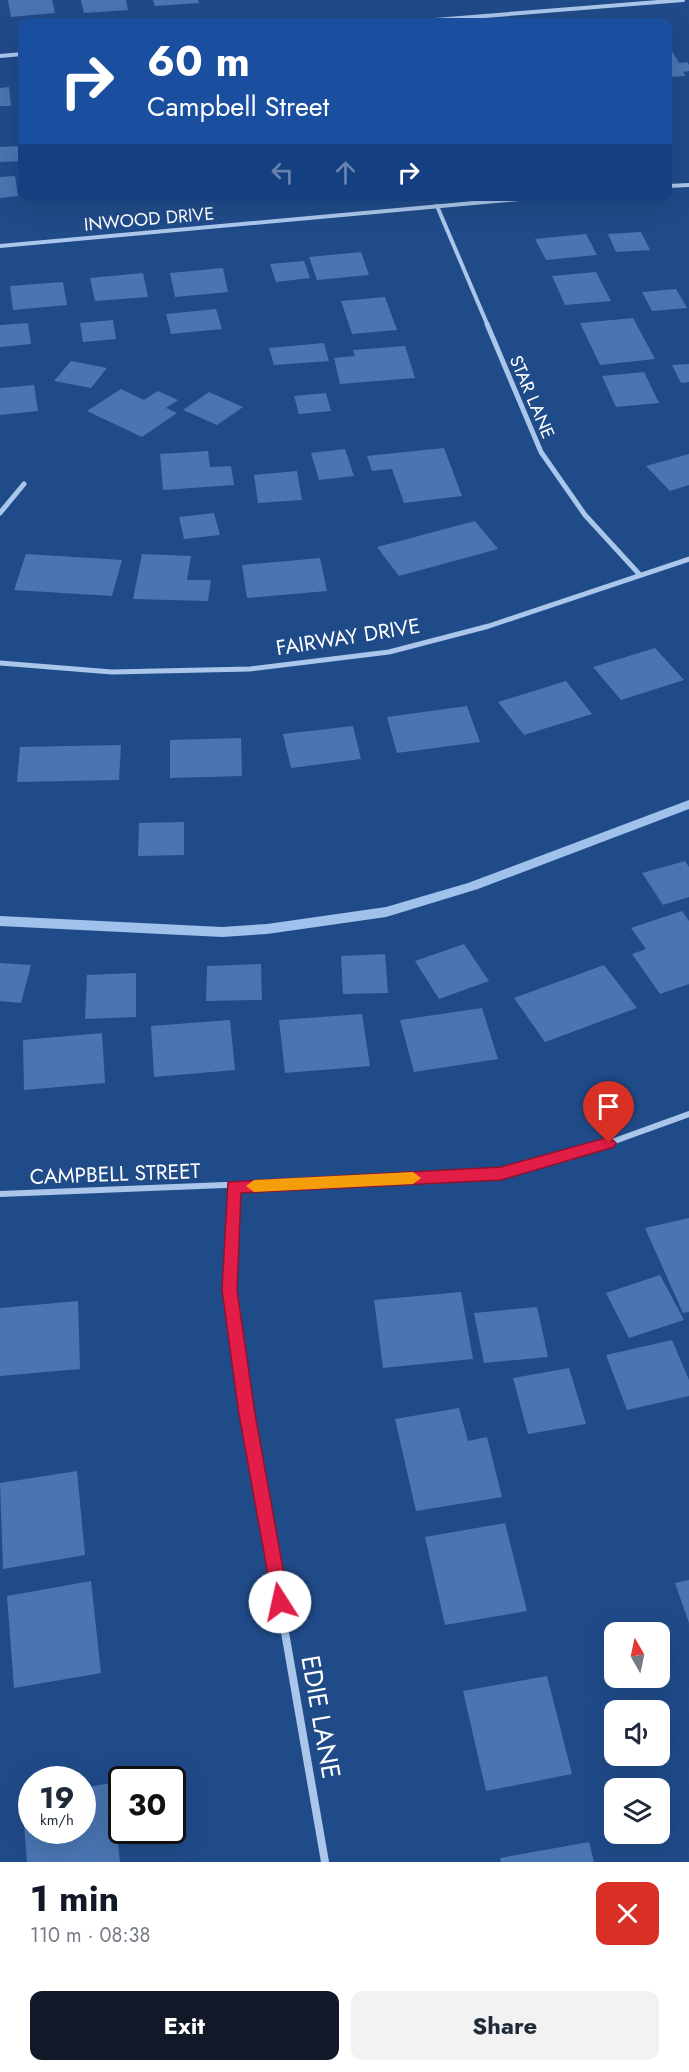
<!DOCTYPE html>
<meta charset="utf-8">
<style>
:root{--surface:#fff;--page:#f2f2f3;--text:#1f2937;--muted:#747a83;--accent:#111827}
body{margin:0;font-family:Jost,sans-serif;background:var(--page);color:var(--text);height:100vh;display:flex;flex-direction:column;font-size:22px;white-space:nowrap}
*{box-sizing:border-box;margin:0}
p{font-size:20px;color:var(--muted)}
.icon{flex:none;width:33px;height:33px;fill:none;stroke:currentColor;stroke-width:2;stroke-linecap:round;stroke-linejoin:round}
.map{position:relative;height:1862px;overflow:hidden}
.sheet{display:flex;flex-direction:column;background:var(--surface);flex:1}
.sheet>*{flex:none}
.hud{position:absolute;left:18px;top:18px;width:654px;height:183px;border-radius:12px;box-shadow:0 6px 24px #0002;background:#1a4fa0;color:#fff;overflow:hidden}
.needle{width:39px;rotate:351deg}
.fabs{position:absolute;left:604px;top:1622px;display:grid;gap:12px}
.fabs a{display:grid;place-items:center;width:66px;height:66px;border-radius:12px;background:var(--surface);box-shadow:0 6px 24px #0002;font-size:30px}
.speed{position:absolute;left:18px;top:1766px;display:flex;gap:12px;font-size:30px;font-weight:700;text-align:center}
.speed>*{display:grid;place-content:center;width:78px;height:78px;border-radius:50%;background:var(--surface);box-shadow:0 6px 24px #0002;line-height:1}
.speed small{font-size:15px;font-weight:400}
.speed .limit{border:3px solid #111;border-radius:9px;background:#fff;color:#111}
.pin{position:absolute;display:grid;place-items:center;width:51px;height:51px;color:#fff;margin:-62px -26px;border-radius:50% 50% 50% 0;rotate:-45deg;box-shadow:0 0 6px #0007}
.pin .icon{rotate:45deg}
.me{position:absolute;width:66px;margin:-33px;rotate:350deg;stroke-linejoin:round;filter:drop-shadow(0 0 4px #0008)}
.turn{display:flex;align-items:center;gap:21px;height:126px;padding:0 30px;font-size:27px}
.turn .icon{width:78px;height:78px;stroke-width:2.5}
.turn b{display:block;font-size:42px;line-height:51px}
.lanes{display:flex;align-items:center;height:57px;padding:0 30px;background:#0003;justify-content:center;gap:30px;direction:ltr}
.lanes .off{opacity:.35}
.round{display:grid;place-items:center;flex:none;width:63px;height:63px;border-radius:12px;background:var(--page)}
.head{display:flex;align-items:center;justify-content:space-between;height:102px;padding:0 30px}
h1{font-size:36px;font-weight:700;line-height:45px;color:var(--accent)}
.primary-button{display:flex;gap:12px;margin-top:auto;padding:12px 30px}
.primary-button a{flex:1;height:69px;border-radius:12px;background:var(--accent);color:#fff;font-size:24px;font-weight:700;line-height:69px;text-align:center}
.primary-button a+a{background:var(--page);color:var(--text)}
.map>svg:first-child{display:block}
</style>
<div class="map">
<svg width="689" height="1862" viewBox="0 0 689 1862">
<rect width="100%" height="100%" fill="#204b89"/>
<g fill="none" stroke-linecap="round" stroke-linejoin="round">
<path fill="#9fc1ec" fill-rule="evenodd" d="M 689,800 L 689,809 L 478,889 L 386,917 L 267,934 L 222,937 L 0,926 L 0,916 L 222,927 L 267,924 L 386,907 L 468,883 Z"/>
</g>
<path fill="#4975b1" d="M 8,0 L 52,0 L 55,13 L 11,17 Z
M 81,0 L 126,0 L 128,10 L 84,13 Z
M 153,0 L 198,0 L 199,3 L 155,6 Z
M 668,44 L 679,63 L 687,62 L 689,65 L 689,71 L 683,72 L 686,76 L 668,77 Z
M 9,87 L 11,106 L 0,106 L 0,88 Z
M 22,146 L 22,161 L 0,162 L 0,147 Z
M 15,176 L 18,196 L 0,198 L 0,177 Z
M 641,232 L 650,250 L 616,252 L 608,234 Z
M 586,234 L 597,255 L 546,260 L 535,239 Z
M 361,252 L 369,275 L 317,280 L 309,257 Z
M 304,261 L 310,278 L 276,282 L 270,264 Z
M 223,268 L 228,292 L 175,297 L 170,273 Z
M 596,272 L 611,301 L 565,305 L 552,276 Z
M 143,273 L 148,297 L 95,301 L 90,278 Z
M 63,282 L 67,305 L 13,310 L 10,286 Z
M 676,289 L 687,308 L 652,311 L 642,292 Z
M 385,297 L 397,330 L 352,334 L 341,301 Z
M 216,309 L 222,329 L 171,334 L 166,314 Z
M 633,318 L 655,359 L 600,365 L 580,323 Z
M 113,320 L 116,339 L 83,342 L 80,323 Z
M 28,323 L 31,344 L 0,347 L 0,325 Z
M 324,343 L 329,361 L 274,365 L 269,348 Z
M 405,346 L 415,378 L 340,384 L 334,358 L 355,356 L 353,350 Z
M 71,361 L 107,368 L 91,388 L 54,381 Z
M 689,364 L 689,382 L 681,383 L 672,365 Z
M 644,372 L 659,403 L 616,407 L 602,376 Z
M 34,385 L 38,411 L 0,415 L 0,388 Z
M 121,389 L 144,400 L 158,391 L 178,400 L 166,408 L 177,413 L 142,437 L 87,411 Z
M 209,392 L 243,407 L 217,425 L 183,410 Z
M 326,393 L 331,411 L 299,414 L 294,396 Z
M 444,448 L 462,496 L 404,503 L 392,469 L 372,471 L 367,456 Z
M 345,449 L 354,476 L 319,480 L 311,453 Z
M 208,451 L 210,467 L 231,466 L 234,485 L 163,490 L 160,454 Z
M 689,454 L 689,485 L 670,491 L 646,466 Z
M 297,471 L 302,500 L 258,503 L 254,475 Z
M 214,513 L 220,535 L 184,539 L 179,517 Z
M 475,521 L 498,549 L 399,576 L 377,547 Z
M 26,554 L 122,560 L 112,596 L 14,590 Z
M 142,554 L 191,556 L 187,580 L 211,580 L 208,601 L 133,599 Z
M 320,558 L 327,591 L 247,598 L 242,565 Z
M 655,648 L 684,680 L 621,700 L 593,667 Z
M 566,681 L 592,714 L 524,735 L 498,702 Z
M 467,706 L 480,742 L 397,753 L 387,717 Z
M 353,726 L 361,759 L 291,768 L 283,734 Z
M 241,738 L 242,776 L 170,778 L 170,740 Z
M 121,745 L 119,780 L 17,782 L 20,747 Z
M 184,822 L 184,855 L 138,856 L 139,823 Z
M 685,861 L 689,867 L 689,897 L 663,905 L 642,873 Z
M 682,911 L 689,921 L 689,984 L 660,994 L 632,954 L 646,949 L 631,928 Z
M 464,944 L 489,981 L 439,999 L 415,961 Z
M 385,954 L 388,993 L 343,994 L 341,956 Z
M 0,963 L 31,965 L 21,1003 L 0,1001 Z
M 261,964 L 262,1000 L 206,1001 L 207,966 Z
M 604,965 L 637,1008 L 545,1042 L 514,998 Z
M 136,973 L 136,1017 L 85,1019 L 87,975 Z
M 482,1008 L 498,1059 L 414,1072 L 400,1020 Z
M 362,1014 L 370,1066 L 285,1073 L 279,1020 Z
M 230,1020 L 235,1070 L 154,1077 L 151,1026 Z
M 102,1033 L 105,1083 L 24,1090 L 23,1040 Z
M 689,1218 L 689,1312 L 683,1313 L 645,1228 Z
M 660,1275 L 684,1320 L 629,1338 L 606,1293 Z
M 461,1292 L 473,1359 L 383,1368 L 374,1300 Z
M 78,1301 L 80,1369 L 0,1376 L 0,1308 Z
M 537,1307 L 548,1357 L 484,1363 L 474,1313 Z
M 672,1340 L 689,1380 L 689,1396 L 627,1410 L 606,1355 Z
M 569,1368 L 586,1424 L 528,1434 L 513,1378 Z
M 459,1408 L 468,1441 L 487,1437 L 502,1497 L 416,1511 L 395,1419 Z
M 77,1471 L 85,1555 L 3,1569 L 0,1483 Z
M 505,1523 L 527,1611 L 445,1625 L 425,1537 Z
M 689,1580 L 689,1623 L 675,1583 Z
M 91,1581 L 101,1673 L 14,1688 L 7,1596 Z
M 547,1676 L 572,1774 L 486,1791 L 463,1691 Z
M 111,1783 L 120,1862 L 27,1862 L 22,1799 L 32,1797 L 32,1830 L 82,1830 L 82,1788 Z
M 589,1842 L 594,1862 L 501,1862 L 500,1858 Z"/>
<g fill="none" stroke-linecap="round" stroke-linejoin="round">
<path stroke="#abc6eb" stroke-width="4" d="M 410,22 L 683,0
M 0,56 L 22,54
M 668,186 L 689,185
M 437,206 L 488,326
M 0,246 L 551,196"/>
<path stroke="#abc6eb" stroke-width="5" d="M 487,324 L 541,452 L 585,515 L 640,575
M 0,513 L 24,484
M 0,663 L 112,672 L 250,669 L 389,652 L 489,626 L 689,559"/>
<path stroke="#abc6eb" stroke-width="6" d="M 0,1194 L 501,1174 L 609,1143 L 689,1114
M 232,1235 L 234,1187"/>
<path stroke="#abc6eb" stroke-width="8" d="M 232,1233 L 229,1290 L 247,1414 L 325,1862"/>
</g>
<path fill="#e11d48" stroke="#92132f" stroke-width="1.5" d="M 609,1137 L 616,1143 L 614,1147 L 501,1180 L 241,1193 L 237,1290 L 255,1414 L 289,1602 L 286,1608 L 280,1611 L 274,1608 L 239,1414 L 222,1290 L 228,1182 L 501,1167 Z"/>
<path fill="#f59e0b" d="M 413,1172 L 421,1178 L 413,1184 L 254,1192 L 246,1186 L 254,1180 Z"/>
<g text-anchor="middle" stroke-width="6" stroke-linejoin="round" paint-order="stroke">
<g font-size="18" fill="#fff" stroke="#204b89">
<text transform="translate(149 219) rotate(-5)" y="6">INWOOD DRIVE</text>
<text transform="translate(532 397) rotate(67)" y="6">STAR LANE</text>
</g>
<g font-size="21" fill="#fff" stroke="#204b89">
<text transform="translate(348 637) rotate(-9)" y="7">FAIRWAY DRIVE</text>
<text transform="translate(115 1174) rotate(-2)" y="7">CAMPBELL STREET</text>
</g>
<g font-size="26" fill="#fff" stroke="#204b89">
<text transform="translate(321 1717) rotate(80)" y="9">EDIE LANE</text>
</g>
</g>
</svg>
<div class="fabs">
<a><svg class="needle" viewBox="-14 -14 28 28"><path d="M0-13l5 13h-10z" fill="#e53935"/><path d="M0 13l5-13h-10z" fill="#747a83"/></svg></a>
<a><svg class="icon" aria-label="sound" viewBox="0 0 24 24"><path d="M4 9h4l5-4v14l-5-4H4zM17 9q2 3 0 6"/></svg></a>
<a><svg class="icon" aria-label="layers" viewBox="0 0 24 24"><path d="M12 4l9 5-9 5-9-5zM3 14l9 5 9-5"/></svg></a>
</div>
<div class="speed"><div>19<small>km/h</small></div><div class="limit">30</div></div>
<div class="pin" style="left:609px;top:1143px;background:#d93025"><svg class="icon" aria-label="arrive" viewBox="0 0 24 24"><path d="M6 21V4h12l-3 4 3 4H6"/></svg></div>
<svg class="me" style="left:280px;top:1602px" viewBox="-20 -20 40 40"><circle r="19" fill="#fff"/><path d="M0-13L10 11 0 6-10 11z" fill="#e11d48"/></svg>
<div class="hud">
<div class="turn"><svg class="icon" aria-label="right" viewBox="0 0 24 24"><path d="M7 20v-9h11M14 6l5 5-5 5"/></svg><div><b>60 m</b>Campbell Street</div></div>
<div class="lanes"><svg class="icon off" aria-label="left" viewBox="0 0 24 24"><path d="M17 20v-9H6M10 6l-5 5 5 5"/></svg><svg class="icon off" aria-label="ahead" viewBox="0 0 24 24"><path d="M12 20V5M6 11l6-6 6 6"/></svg><svg class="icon" aria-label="right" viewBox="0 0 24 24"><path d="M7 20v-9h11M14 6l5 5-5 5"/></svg></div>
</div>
</div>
<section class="sheet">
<div class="head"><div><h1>1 min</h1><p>110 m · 08:38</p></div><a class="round" style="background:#d93025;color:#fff"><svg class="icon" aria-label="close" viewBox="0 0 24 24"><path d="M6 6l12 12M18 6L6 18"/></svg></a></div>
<div class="primary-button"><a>Exit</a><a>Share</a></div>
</section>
